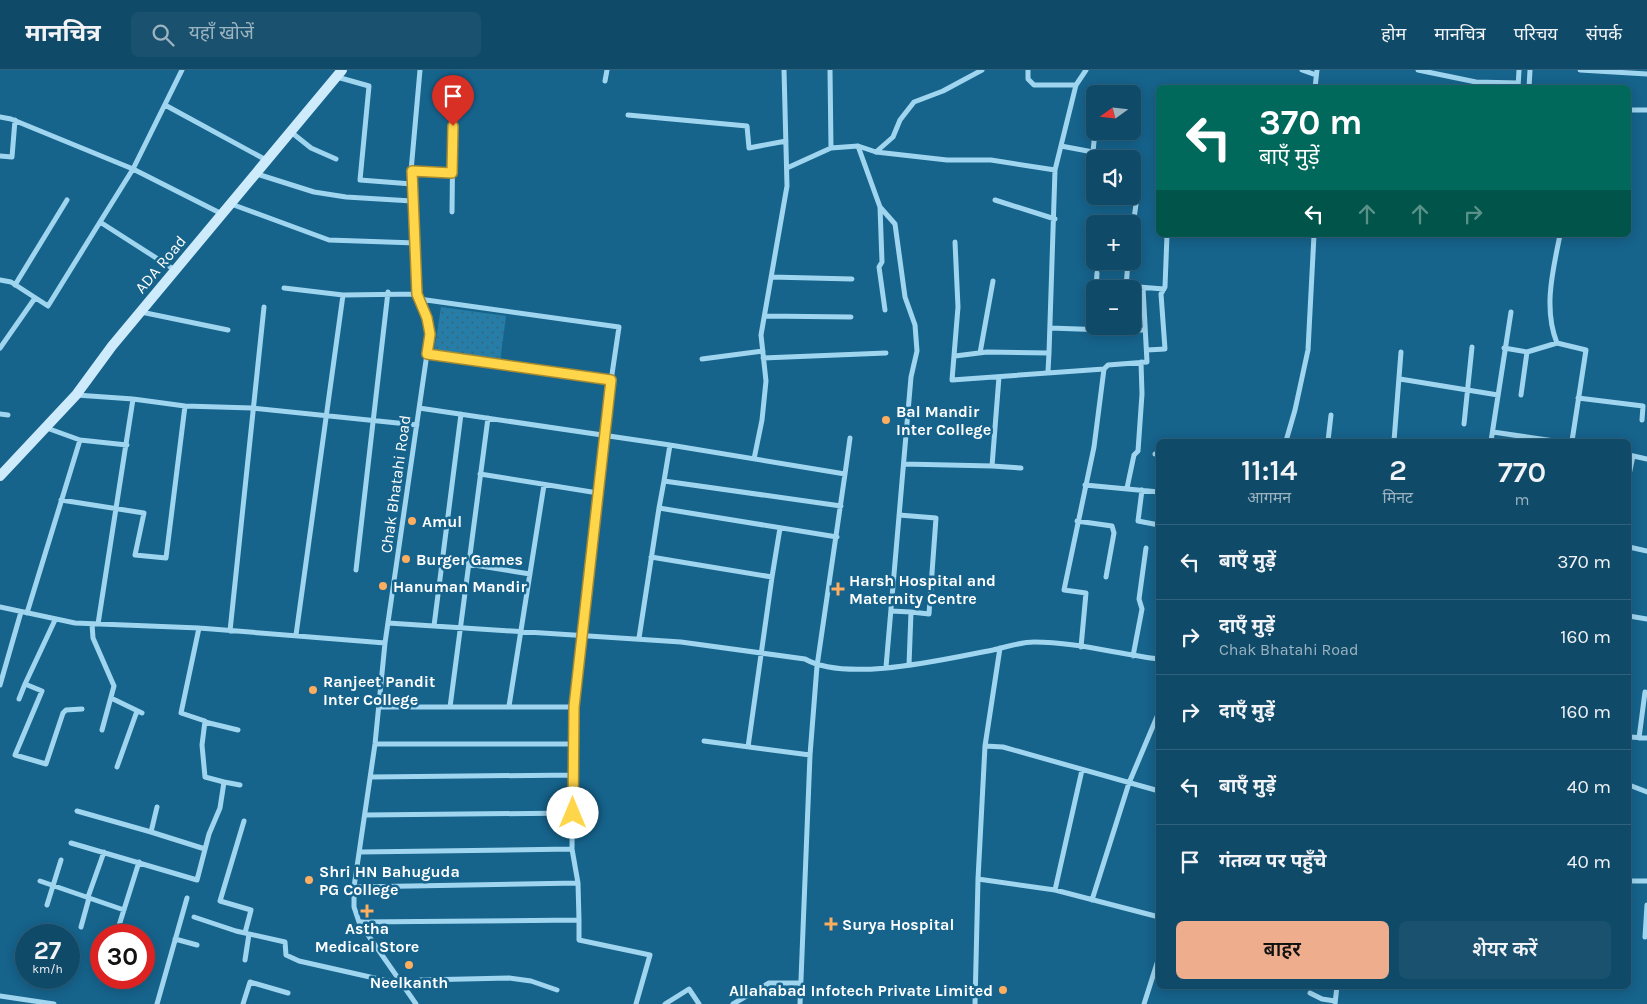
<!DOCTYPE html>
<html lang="hi">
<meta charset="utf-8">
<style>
:root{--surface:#104a69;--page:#19516f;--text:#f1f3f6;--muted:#9cb3c0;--line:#30627d;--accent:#eead8d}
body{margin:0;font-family:Karla,"Noto Sans Devanagari",sans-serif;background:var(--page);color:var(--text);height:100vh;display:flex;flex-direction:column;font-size:19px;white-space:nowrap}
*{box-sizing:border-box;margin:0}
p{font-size:16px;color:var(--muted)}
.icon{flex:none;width:28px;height:28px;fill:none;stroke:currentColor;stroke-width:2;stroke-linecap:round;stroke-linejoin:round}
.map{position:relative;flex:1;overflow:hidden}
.drawer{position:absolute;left:1156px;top:369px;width:475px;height:550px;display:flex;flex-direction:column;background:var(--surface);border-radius:8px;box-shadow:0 2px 12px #0003,0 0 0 1px var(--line)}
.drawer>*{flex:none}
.top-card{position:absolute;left:1156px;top:15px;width:475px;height:152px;border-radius:8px;box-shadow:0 2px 12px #0003,0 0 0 1px var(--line);background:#00695c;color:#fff;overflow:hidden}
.needle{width:32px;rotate:255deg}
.tools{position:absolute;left:1086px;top:15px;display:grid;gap:10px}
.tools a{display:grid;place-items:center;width:55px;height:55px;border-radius:8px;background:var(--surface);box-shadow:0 2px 12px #0003,0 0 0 1px var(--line);font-size:25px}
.speed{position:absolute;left:15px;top:854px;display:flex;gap:10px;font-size:25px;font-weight:700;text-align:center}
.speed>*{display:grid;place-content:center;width:65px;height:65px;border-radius:50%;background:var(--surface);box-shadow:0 2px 12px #0003,0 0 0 1px var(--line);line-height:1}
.speed small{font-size:12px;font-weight:400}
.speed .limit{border:8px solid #d22;background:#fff;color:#111}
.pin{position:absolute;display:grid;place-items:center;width:42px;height:42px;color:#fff;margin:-51px -21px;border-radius:50% 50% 50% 0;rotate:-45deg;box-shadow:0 0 5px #0007}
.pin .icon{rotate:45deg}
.me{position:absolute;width:55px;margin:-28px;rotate:0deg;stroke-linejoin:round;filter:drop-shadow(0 0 4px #0008)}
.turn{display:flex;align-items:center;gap:18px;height:105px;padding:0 20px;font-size:22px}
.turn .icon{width:65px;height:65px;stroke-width:2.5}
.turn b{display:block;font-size:35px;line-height:42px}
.lanes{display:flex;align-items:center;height:48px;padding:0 20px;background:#0003;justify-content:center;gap:25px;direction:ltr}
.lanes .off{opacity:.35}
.eta{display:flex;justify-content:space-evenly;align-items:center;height:85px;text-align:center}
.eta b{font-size:30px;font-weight:600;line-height:35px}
.primary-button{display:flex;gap:10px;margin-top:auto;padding:10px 20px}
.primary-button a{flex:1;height:58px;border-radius:8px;background:var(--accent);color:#111;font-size:20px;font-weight:600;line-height:58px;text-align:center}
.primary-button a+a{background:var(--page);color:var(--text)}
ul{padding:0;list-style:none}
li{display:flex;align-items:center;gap:15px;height:75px;padding:0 20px;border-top:1px solid var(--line)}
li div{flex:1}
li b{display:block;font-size:19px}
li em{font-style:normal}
header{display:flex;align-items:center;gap:30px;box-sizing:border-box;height:70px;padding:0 25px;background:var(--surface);border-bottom:1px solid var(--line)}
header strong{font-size:24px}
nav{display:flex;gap:28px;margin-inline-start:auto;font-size:18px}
.search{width:350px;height:45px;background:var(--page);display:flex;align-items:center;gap:12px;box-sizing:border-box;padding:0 18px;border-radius:8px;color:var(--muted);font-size:19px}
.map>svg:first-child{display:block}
</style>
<header>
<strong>मानचित्र</strong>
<div class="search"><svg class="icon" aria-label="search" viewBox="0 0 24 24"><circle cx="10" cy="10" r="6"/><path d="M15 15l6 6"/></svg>यहाँ खोजें</div>
<nav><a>होम</a><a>मानचित्र</a><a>परिचय</a><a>संपर्क</a></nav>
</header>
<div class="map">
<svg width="1647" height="934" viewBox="0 0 1647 934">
<defs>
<pattern id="park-dots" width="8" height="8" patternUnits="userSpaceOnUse" patternTransform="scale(1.25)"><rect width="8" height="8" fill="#267ea8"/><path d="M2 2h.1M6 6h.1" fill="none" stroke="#39657a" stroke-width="1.8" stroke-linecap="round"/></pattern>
</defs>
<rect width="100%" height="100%" fill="#16638c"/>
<path fill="url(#park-dots)" d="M 441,237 L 506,246 L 500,292 L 434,282 Z"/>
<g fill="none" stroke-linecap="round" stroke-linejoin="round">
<path stroke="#a0d5ef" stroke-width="5" d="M 830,0 L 831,78 L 858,76 L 876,82 L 947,90 L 991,90 L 1055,100
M 1028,0 L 1028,9 L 1034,15 L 1076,15
M 1302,0 L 1316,5
M 1418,0 L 1476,12 L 1518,13
M 1580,0 L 1647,4
M 337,7 L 369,16 L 360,110 L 412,114
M 605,11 L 607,0
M 1315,18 L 1317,0
M 1518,18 L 1519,0
M 1529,18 L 1530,0
M 165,35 L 268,91
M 1629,40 L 1647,40
M 628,45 L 747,56 L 749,78 L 786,71
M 0,47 L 11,49 L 133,99 L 222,144
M 291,62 L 311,78 L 336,89
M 858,76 L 880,137 L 882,192 L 879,197 L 885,240
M 1061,76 L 1093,82 L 1095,61
M 876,82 L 893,67 L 900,50 L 914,32 L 943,21 L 982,0
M 0,86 L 12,87 L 15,50
M 787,98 L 831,78
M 411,101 L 452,103
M 257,104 L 314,122 L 346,127 L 412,131
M 995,130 L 1055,149
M 231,134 L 329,170 L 416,173
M 880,137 L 895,154 L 905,227 L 915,255 L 917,281 L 911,307 L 886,597
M 452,142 L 453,56
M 1132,163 L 1137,127
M 1560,165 C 1553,200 1543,238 1557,273 L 1586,280 L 1572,371
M 955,172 L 958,237 L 952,310 L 1104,299 L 1108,295 L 1147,292 L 1143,218
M 175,200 L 100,152 L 133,99 L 182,0
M 771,207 L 852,209
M 0,210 L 11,212 L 48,236 L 100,152
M 15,215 L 67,130
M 1126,216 L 1164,219
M 284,218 L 343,225 L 417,224
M 1126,218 L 1128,191
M 1096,219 L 1097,203
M 419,229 L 619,257 L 603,365 L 574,637
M 141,242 L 228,260
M 765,246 L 851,247
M 1124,256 L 1124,260 L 1145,260
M 1050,258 L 1106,260
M 1094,259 L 1095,237
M 0,278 L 35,228
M 1504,278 L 1527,282
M 1147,280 L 1165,279 L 1161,224 L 1165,217 L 1167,165
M 980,283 L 993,211
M 1049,283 L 1055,100 L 1076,15 L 1086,0
M 427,284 L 611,310
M 955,286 L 987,282 L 1049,283 L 1048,301
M 763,288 L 886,283
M 702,289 L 763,281
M 1400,309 L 1498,325
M 76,325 L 133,329 L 185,336 L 252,338 L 417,355
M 1521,325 L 1527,282 L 1557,273
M 1578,328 L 1643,336 L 1642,350
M 419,338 L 670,375 L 845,404 L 817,596 L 810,685 L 800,934
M 0,344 L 8,345
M 1464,354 L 1472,277
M 44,357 L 80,370 L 127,375
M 1493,362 L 1554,371
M 1286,371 L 1295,340 L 1308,280 L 1314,165
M 1328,371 L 1331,345
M 1394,371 L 1401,282
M 1491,371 L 1511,242
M 670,375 L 664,411 L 841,436
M 1155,384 L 1159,384
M 1629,385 L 1647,389
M 754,389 L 762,350 L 766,311 L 761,265 L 787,116 L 784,0
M 904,394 L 992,396 L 999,307
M 992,396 L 1021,398
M 480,404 L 598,423
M 845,404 L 850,368
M 1629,405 L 1633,386
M 664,411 L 659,438 L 837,467
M 1085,415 L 1159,422
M 1127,418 L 1134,385 L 1138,381 L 1142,324 L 1141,292
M 1142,420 L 1138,451 L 1159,455
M 61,430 L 144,443 L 135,485 L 166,488 L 185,336
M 899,445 L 936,448 L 929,544 L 911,542 L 909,595
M 1077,451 L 1112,456 L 1114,463 L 1106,507
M 1629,477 L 1647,481
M 651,487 L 772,507 L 748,677
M 468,494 L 530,504
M 356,500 L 388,222
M 772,507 L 780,458
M 0,537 L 75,553 L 199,558 L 385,573
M 891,541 L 911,542
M 27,543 L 80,370
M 1629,546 L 1647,549
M 55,550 L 25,614 L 42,621 L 15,685 L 46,694 L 63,643 L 66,640 L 82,639
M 388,553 L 681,572 L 805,589 C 847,613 945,589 993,580 C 1006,577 1021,572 1034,572 C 1075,572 1118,584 1159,589
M 92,554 L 93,568 L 114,616 L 102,660
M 98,554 L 133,329
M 434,556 L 461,344
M 230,561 L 264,237
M 296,565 L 343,225
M 639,568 L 659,438
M 1081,577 L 1086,523 L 1064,520 L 1094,377 L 1104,299
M 1133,586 L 1142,539 L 1139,529 L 1146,478
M 0,615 L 21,542
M 111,628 L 142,643
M 19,629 L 25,614
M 509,636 L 544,415
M 450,637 L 488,348
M 205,652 L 238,660
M 1629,667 L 1647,668
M 1639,668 L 1645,622
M 704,671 L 810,685
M 375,674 L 572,674
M 985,676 L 1003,677 L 1159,721
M 117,697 L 137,641
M 371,707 L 573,705
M 224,712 L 240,715
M 1629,715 L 1647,722
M 157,737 L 151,762 L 205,779
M 77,741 L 151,762
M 366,745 L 573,743
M 244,751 L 220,831 L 251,840 L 245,863
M 71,773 L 197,810 L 209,764 L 220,738 L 224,712 L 205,707 L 202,675 L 205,651 L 181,643 L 199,558
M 360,782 L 572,779
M 978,809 L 1055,820 L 1159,847
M 40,811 L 124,840
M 1629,811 L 1647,811
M 354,817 L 578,813
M 1055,820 L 1082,700
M 88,827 L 104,782
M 1092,830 L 1129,713 L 1159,642
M 47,835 L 61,790
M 194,847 L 236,861 L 285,872 L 286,885 L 299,891 L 401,914 L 421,910 L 509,908 L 531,911 L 557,920
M 579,850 L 579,870 L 650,885 L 636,934
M 359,852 L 579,850 L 578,813 L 572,779 L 574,637 L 379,637
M 81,857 L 89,828
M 116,865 L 139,792
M 1645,867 L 1647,835
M 175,869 L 197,875
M 245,890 L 249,864
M 1214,916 L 1221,916
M 1310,923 L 1322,929 L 1335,931
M 0,926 L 54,934
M 157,934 L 187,828
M 243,934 L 250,912 L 288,923
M 416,934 L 359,852 L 354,837 L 354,817 L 375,674 L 385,573 L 430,263 L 427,248 L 417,224 L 412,131 L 411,101 L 420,0
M 665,934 L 689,919 L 699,934
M 733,934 L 769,913 L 801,913
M 975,934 L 978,809 L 985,676 L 1000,578
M 1144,934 L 1159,887
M 1335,934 L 1337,916"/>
<path stroke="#cdebfa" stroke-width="10" d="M 0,406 L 76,325 L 112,276 L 342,0"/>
</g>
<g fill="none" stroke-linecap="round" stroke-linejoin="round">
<g stroke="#a68a30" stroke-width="12">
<path id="route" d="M 453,56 L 452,103 L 412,101 L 417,224 L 427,248 L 430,264 L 427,284 L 611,310 L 574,637 L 573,743"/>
</g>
<use href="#route" stroke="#ffd54a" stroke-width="9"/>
</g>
<g fill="#ffad5e" stroke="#16638c" stroke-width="2">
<circle cx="886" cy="350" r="5"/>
<circle cx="412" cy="451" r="5"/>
<circle cx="406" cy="489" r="5"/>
<circle cx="383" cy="516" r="5"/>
<path d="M835.5 511.5h5v5h5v5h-5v5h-5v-5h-5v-5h5z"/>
<circle cx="313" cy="620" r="5"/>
<circle cx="309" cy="810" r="5"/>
<path d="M364.5 833.5h5v5h5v5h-5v5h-5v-5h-5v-5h5z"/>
<path d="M828.5 846.5h5v5h5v5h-5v5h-5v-5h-5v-5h5z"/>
<circle cx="409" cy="895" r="5"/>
<circle cx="1003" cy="920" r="5"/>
</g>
<g text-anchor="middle" stroke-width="5" stroke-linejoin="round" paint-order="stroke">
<g font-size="16" fill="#fff" stroke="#16638c">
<text transform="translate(160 194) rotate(-50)" y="6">ADA Road</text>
<text transform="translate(395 414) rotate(-82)" y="6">Chak Bhatahi Road</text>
</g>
<g font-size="16" font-weight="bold" fill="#fff" stroke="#16638c" text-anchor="start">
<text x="896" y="347">Bal Mandir<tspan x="896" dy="18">Inter College</tspan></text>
<text x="422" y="457">Amul</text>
<text x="416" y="495">Burger Games</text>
<text x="849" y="516">Harsh Hospital and<tspan x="849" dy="18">Maternity Centre</tspan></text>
<text x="393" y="522">Hanuman Mandir</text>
<text x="323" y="617">Ranjeet Pandit<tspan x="323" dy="18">Inter College</tspan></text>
<text x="319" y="807">Shri HN Bahuguda<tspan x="319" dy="18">PG College</tspan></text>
<text x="842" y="860">Surya Hospital</text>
<text x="367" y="864" text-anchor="middle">Astha<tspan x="367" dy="18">Medical Store</tspan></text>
<text x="409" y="918" text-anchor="middle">Neelkanth</text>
<text x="993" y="926" text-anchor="end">Allahabad Infotech Private Limited</text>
</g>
</g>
</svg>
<div class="tools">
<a><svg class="needle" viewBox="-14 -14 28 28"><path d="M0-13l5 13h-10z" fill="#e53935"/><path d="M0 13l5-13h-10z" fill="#9cb3c0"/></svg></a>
<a><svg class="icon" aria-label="sound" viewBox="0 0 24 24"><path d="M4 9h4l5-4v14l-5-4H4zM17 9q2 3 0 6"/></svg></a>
<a>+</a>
<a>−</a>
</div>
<div class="speed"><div>27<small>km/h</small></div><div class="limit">30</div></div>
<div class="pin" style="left:453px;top:56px;background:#d93025"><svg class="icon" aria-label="arrive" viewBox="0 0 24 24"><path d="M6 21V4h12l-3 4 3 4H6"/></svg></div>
<svg class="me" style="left:573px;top:743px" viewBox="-20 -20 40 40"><circle r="19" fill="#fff"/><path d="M0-13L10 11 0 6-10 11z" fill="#ffd54a"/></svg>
<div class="top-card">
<div class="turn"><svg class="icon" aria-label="left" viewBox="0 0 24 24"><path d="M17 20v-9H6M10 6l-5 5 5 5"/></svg><div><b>370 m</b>बाएँ मुड़ें</div></div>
<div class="lanes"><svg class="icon" aria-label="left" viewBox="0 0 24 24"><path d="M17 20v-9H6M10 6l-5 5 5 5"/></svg><svg class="icon off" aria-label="ahead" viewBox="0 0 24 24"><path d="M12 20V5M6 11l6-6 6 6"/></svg><svg class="icon off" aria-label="ahead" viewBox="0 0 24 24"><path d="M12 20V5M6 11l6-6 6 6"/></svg><svg class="icon off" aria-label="right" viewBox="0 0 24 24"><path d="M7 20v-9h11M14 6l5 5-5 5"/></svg></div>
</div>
<section class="drawer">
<div class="eta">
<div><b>11:14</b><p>आगमन</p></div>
<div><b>2</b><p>मिनट</p></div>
<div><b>770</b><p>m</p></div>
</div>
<ul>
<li><svg class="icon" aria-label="left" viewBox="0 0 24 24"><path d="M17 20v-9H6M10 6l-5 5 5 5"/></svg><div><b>बाएँ मुड़ें</b></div><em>370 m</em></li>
<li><svg class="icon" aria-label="right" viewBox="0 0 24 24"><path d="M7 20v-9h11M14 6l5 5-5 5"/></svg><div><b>दाएँ मुड़ें</b><p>Chak Bhatahi Road</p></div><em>160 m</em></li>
<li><svg class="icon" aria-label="right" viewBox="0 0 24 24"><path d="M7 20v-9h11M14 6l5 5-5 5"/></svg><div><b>दाएँ मुड़ें</b></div><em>160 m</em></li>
<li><svg class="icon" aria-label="left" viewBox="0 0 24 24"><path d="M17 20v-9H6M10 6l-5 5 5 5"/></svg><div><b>बाएँ मुड़ें</b></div><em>40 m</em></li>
<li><svg class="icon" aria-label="arrive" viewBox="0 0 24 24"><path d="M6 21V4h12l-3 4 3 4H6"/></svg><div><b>गंतव्य पर पहुँचे</b></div><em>40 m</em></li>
</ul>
<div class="primary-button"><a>बाहर</a><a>शेयर करें</a></div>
</section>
</div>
